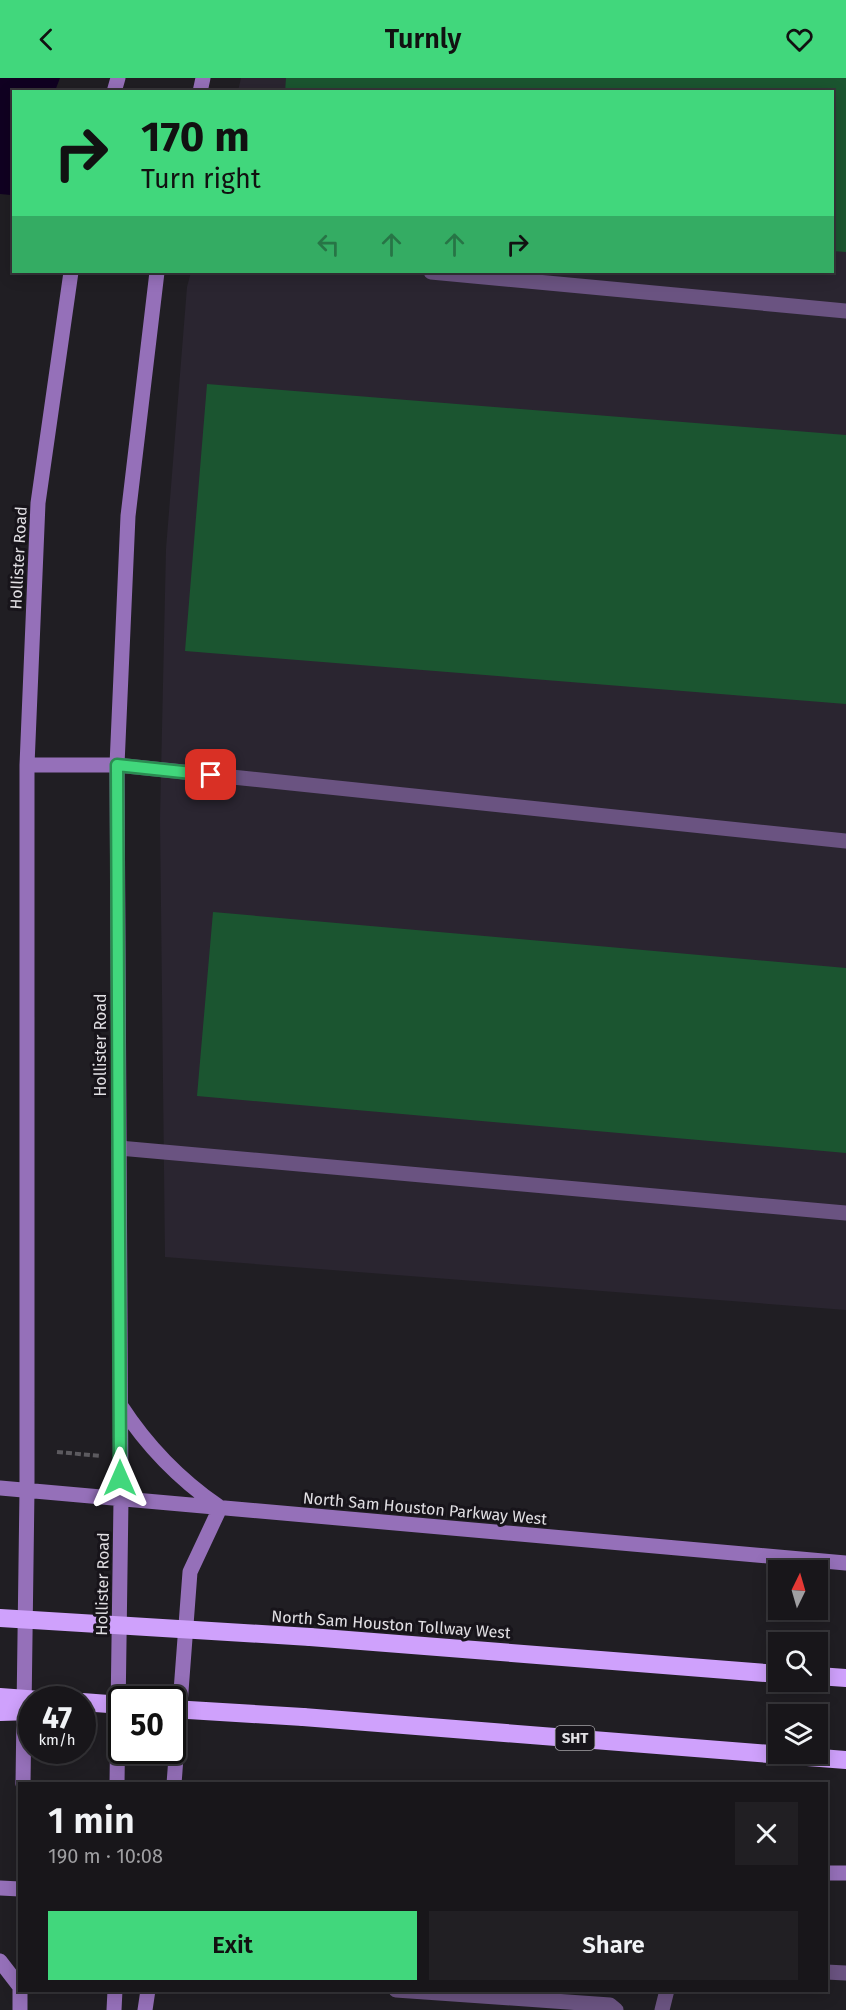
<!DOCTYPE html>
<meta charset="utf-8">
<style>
:root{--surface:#18161a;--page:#211f23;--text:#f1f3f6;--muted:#9f9fa2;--line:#363539;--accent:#41d77c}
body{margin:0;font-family:"Fira Sans",sans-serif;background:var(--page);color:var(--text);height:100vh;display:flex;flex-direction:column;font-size:22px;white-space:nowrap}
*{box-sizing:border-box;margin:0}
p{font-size:20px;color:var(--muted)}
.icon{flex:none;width:33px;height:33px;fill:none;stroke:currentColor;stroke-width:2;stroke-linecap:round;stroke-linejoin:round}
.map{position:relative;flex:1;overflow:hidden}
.details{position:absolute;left:18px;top:1704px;width:810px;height:210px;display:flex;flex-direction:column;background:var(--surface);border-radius:0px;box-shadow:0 3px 15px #0003,0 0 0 2px var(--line)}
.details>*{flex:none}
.guide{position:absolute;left:12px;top:12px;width:822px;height:183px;border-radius:0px;box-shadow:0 3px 15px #0003,0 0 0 2px var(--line);background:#41d77c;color:#111;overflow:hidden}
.needle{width:39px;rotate:5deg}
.fabs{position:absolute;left:768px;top:1482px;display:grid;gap:12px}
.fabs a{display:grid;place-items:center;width:60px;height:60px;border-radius:0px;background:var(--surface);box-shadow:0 3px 15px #0003,0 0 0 2px var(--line);font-size:30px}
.speed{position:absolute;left:18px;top:1608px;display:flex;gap:12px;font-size:30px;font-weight:700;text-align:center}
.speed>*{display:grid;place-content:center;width:78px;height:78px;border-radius:50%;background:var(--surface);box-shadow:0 3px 15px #0003,0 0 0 2px var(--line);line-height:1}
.speed small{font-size:15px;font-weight:400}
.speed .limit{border:3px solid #111;border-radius:9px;background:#fff;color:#111}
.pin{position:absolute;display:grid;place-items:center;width:51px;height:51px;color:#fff;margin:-26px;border-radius:12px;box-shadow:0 3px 9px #0006}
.me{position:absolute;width:66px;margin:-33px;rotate:0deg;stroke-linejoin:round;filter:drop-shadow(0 0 4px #0008)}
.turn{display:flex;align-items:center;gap:21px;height:126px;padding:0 30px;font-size:27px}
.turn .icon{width:78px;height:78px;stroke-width:2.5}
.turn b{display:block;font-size:42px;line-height:51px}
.lanes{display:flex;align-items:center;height:57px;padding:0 30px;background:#0003;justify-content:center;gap:30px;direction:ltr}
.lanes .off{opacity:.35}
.round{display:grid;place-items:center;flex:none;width:63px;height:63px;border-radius:0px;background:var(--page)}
.head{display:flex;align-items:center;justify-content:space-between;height:102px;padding:0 30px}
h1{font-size:36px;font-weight:600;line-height:45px}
.primary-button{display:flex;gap:12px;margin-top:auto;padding:12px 30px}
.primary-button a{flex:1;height:69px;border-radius:0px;background:var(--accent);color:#111;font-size:24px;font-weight:600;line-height:69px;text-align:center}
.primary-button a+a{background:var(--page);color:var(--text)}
header{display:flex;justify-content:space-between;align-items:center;height:78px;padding:0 30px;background:var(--accent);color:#111;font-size:27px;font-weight:600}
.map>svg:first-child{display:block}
</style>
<header><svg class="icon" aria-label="back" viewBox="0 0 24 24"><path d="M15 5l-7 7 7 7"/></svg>Turnly<svg class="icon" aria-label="heart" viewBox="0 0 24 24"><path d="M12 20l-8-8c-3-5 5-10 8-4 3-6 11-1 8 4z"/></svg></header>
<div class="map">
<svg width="846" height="1932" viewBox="0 0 846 1932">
<rect width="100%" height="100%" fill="#201e23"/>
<path fill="#2a2530" d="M 241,0 L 846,0 L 846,1232 L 165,1179 L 160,741 L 166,471 L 187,209 L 191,194 L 832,194 L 832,14 L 238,13 Z"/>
<path fill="#100021" d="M 0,0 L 60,0 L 55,13 L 14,14 L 14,111 L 11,117 L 0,116 Z"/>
<path fill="#1b5530" d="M 286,0 L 846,0 L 846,174 L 832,173 L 832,14 L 285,14 Z
M 207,306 L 846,357 L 846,626 L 185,573 Z
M 213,834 L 846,890 L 846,1075 L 197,1018 Z"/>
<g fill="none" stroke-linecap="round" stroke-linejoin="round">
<path stroke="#5c5a5f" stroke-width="4" stroke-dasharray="6 3" stroke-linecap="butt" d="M 57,1374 L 101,1378"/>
<path stroke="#6a5381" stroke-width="15" d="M 431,194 L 846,233
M 117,687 L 846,763
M 119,1070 L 846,1135
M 826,1894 L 846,1895
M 396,1912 L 610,1927 L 616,1932
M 662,1932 L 667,1912"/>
<path stroke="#9570b9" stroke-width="15" d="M 114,14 L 118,0
M 200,14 L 203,0
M 27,687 L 117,687
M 121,1328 C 147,1368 179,1401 218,1428
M 0,1410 L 846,1485
M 23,1706 L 27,1412 L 27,687 L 38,425 L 71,194
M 117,1706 L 121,1421 L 117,687 L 128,438 L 157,194
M 174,1706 L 190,1494 L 220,1430
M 826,1795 L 846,1795
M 0,1810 L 20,1811
M 0,1883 L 20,1909
M 20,1932 L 20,1912
M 114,1932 L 115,1912
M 145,1932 L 148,1912"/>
<path stroke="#cfa1fc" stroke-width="18" d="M 310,1559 L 778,1596
M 818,1598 L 846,1600
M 303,1639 L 846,1682"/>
<path stroke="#cfa1fc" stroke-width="18" d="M 0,1540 L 310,1559
M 0,1619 L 40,1622
M 82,1624 L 122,1627
M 172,1631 L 303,1639
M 0,1634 L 32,1633"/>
</g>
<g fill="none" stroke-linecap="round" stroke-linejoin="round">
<g stroke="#2a8c51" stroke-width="15">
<path id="route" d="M 120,1400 L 117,687 L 211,697"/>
</g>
<use href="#route" stroke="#41d77c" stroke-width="10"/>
</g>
<g text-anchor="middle" stroke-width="6" stroke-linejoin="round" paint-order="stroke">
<rect fill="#17141a" stroke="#a4a2a7" stroke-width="1.5" x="555.5" y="1648" width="39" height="24" rx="4.5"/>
<g font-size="15" font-weight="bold" fill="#e1dfe3">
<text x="575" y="1665">SHT</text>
</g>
<g font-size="16" fill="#e1dfe3" stroke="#17141a">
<text transform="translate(18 480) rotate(-87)" y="6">Hollister Road</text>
<text transform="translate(100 967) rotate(-90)" y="6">Hollister Road</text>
<text transform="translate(425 1430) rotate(5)" y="6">North Sam Houston Parkway West</text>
<text transform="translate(102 1506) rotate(-89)" y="6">Hollister Road</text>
<text transform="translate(391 1546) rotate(4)" y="6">North Sam Houston Tollway West</text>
</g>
</g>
</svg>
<div class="fabs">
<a><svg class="needle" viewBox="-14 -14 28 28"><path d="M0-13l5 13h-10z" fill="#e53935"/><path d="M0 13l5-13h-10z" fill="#9f9fa2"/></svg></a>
<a><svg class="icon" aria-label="search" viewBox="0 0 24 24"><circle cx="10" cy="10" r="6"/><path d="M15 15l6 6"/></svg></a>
<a><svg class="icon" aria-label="layers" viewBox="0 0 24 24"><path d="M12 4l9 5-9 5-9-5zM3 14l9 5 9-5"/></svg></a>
</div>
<div class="speed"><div>47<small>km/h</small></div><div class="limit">50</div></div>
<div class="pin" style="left:211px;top:697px;background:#d93025"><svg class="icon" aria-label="arrive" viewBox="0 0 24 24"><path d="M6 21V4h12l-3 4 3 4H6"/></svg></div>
<svg class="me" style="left:120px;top:1400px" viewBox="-20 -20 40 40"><path d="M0-17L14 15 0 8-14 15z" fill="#41d77c" stroke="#fff" stroke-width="4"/></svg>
<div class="guide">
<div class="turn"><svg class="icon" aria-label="right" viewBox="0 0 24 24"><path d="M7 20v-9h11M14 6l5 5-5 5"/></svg><div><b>170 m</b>Turn right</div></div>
<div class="lanes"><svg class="icon off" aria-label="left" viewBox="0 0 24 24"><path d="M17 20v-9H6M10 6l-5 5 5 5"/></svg><svg class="icon off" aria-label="ahead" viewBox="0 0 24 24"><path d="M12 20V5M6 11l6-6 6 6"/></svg><svg class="icon off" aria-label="ahead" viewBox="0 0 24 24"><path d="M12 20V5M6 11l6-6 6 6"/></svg><svg class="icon" aria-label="right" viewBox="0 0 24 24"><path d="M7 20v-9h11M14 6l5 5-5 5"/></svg></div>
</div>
<section class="details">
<div class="head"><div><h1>1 min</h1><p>190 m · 10:08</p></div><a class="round"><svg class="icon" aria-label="close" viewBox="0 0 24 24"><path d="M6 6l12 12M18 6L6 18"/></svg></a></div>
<div class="primary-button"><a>Exit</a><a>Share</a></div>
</section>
</div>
